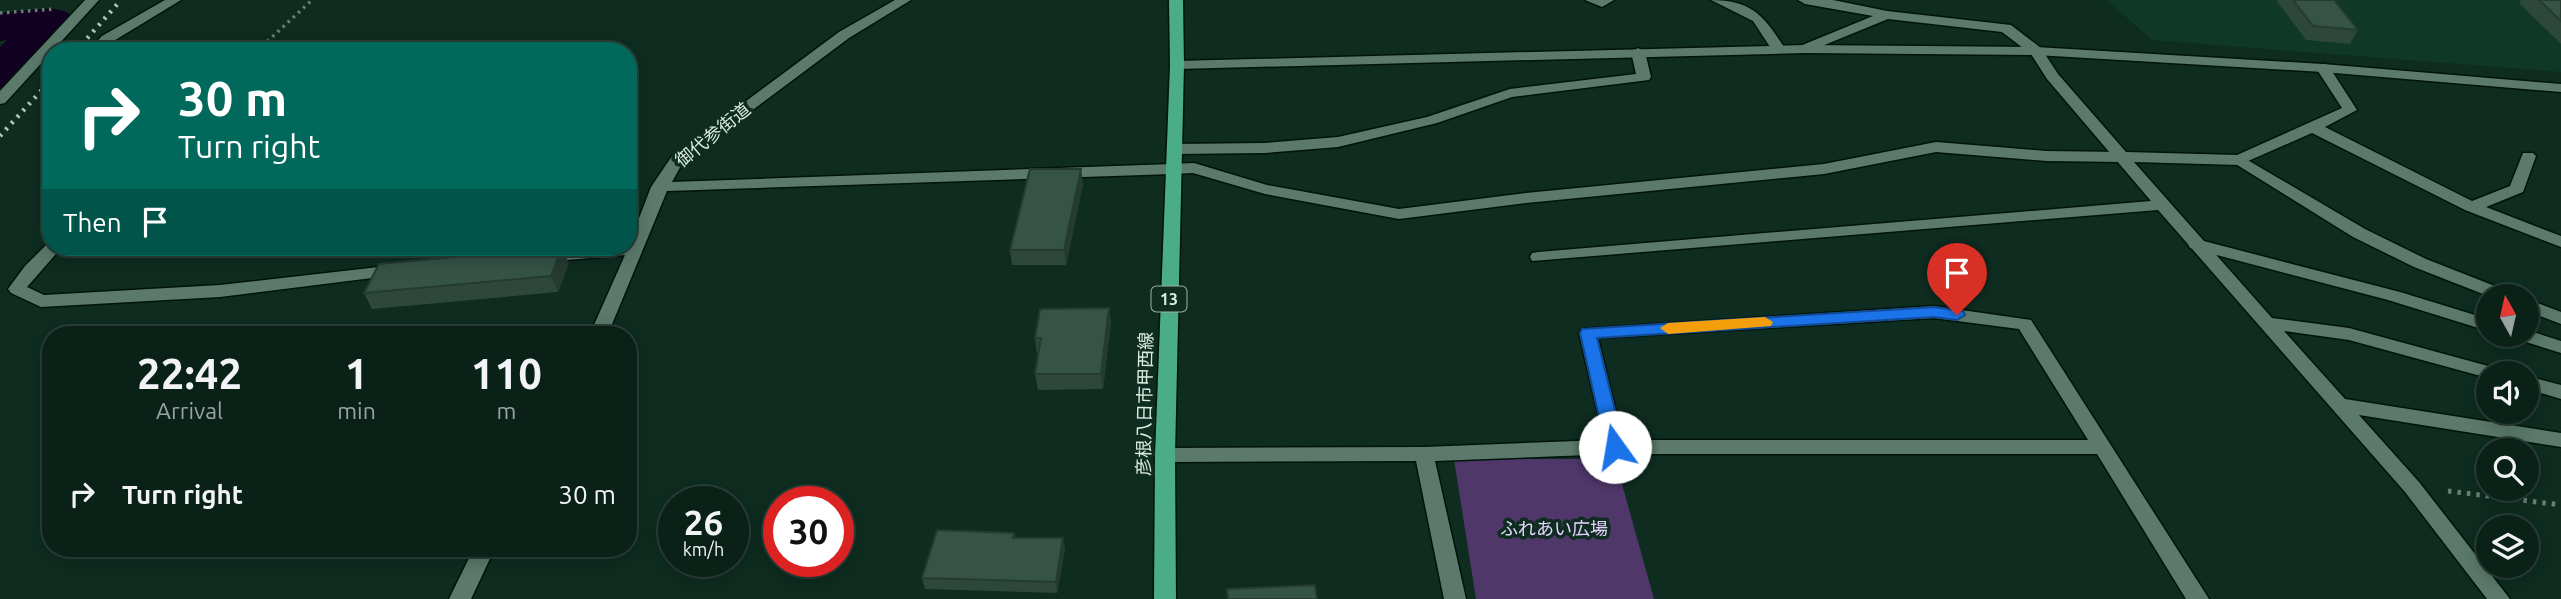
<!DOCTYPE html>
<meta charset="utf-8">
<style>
:root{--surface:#0a2118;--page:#132921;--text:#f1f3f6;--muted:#99a3a2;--line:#2a3e37}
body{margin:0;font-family:Ubuntu,"Noto Sans JP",sans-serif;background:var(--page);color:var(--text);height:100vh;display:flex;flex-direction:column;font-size:26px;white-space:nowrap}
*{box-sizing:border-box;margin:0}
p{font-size:23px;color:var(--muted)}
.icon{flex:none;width:38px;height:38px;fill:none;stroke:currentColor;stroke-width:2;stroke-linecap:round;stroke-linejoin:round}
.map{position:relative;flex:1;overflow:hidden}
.details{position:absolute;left:42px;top:326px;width:595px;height:231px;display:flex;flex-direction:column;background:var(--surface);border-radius:28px;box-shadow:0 4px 18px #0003,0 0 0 2px var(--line)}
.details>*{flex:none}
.guide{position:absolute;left:42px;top:42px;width:595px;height:214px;border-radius:28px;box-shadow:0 4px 18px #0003,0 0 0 2px var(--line);background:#00695c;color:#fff;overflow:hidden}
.needle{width:46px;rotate:352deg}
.fabs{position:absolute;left:2476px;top:284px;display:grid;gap:14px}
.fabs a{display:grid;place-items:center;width:63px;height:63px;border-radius:50%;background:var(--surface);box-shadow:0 4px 18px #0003,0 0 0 2px var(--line);font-size:35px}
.speed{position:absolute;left:658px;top:486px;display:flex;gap:14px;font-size:35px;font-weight:700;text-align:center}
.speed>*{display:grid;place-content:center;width:91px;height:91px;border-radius:50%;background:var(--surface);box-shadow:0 4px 18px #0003,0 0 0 2px var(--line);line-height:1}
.speed small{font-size:18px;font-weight:400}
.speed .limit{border:10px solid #d22;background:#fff;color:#111}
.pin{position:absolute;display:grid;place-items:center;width:60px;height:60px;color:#fff;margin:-72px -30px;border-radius:50% 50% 50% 0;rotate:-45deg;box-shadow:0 0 7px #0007}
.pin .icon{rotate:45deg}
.me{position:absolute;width:77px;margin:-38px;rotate:347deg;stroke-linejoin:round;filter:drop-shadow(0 0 5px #0008)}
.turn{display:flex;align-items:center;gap:24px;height:147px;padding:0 21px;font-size:32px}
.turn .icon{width:91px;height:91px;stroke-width:2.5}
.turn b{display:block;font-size:49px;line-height:60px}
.then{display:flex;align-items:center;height:66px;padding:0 21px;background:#0003;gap:14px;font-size:26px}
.eta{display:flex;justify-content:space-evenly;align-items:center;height:119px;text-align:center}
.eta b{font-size:42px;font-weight:700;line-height:49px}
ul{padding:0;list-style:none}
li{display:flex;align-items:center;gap:21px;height:98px;padding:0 21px}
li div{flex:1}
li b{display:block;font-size:26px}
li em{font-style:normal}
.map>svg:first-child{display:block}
</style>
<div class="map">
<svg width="2561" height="599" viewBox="0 0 2561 599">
<rect width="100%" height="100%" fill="#0e2c20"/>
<path fill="#0f3829" d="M 2107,0 L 2561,0 L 2561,72 L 2152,40 Z"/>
<path fill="#50376a" d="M 1454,459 L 1615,459 L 1654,599 L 1476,599 Z"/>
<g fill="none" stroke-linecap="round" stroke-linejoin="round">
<path fill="#120121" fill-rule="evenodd" d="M 51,8 L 67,12 L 74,22 L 17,85 L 0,90 L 0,47 L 7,40 L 0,41 L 0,13 Z"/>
<g stroke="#00140a" stroke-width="3">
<path id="lane" d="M 1936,142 L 2046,151 L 2123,152 L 2131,157 L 2123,162 L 2046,161 L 1936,152 L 1824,174 L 1526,203 L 1399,219 L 1265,194 L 1193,173 L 1172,174 L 1164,169 L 1172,164 L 1194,163 L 1267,185 L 1399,209 L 1526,193 L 1824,164 Z
M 2239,155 L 2365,229 L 2426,259 L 2510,292 L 2513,296 L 2488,296 L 2414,267 L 2353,237 L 2234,163 L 2231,160 L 2234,157 Z
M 2196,239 L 2400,292 L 2488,319 L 2488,331 L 2388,300 L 2190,248 L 2188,244 L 2190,240 Z
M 2527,299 L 2561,312 L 2561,324 L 2527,311 Z
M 2527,330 L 2561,341 L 2561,353 L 2513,338 L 2510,334 L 2527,334 Z"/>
</g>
<g stroke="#00140a" stroke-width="3">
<path id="street" d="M 85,0 L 99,0 L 5,103 L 0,104 L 0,91 Z
M 165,0 L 181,0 L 112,42 L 103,51 L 88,51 L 102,36 Z
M 895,0 L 911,0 L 849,38 L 683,162 L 672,182 L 1172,164 L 1180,169 L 1172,174 L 667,191 L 608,334 L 590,334 L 625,255 L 543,262 L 537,261 L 535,257 L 537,253 L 628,247 L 651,187 L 672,156 L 839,32 Z
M 1585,0 L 1614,0 L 1602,7 Z
M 1711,0 C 1754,0 1765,18 1786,50 L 1784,53 L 1774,53 L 1753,21 Z
M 1798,0 L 1833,0 L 1887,11 L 2011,25 L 2041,48 L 2058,74 L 2126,152 L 2237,155 L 2342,108 L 2316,68 L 2323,64 L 2328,65 L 2357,110 L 2325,127 L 2472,201 L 2510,186 L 2523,153 L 2533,153 L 2536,156 L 2523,192 L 2486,207 L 2561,236 L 2561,247 L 2465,210 L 2312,133 L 2239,165 L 2134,162 L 2272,318 L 2349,328 L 2499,369 L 2501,373 L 2488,373 L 2488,378 L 2349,340 L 2284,331 L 2345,399 L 2561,433 L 2561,447 L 2359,415 L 2419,482 L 2510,599 L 2487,599 L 2405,492 L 2158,210 L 1532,261 L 1530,257 L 1532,253 L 1538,252 L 2151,201 L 2047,79 L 2031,54 L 2002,32 L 1888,19 L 1805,53 L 1798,49 L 1800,46 L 1873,16 L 1805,4 Z
M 1638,48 L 1645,52 L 1651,77 L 1649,80 L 1512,97 L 1437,123 L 1338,147 L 1265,153 L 1174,154 L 1166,149 L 1174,144 L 1265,143 L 1338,137 L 1427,117 L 1510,89 L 1636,74 L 1631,52 Z
M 48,243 L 51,243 L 51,247 L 62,247 L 27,287 L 44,295 L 220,285 L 396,265 L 405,270 L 396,275 L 220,297 L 41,307 L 11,293 L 8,289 L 25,266 Z
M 1934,306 L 2031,320 L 2209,599 L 2186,599 L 2097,454 L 1615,454 L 1435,461 L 1466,599 L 1444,599 L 1416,461 L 1165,462 L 1158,460 L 1155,455 L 1158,450 L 1165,448 L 1424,447 L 1604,440 L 1579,333 L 1582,329 ZM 1934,318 L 2019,329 L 2088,440 L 1623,440 L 1598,338 Z
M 2527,376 L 2561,385 L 2561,399 L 2527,389 Z
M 474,548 L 495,548 L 471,599 L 449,599 Z"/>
</g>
<g stroke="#00140a" stroke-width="3">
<path id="secondary" d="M 1805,45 L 2036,47 L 2323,64 L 2561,84 L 2561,92 L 2323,72 L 2036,55 L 1805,53 L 1177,69 L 1170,65 L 1177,61 Z"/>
</g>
<g stroke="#00140a" stroke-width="3">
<path id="primary" d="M 1169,0 L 1183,0 L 1184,65 L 1175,455 L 1176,599 L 1154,599 L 1155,455 L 1170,65 Z"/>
</g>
<path stroke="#677f75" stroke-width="3.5" stroke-dasharray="2.5 4.5" stroke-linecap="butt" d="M 0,13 L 55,9
M 257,51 L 312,0"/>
<path stroke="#677f75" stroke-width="5" stroke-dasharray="3.5 6" stroke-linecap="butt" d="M 2448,491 L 2561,505"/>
<use href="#lane" fill="#5b7a6c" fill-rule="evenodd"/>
<use href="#street" fill="#5b7a6c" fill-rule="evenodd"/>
<use href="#secondary" fill="#5b7a6c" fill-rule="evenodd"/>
<use href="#primary" fill="#4bac88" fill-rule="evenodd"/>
<path stroke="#b0c4bb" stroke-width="4.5" stroke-dasharray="2.5 6" stroke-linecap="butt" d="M 76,51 L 121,0
M 0,136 L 51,80"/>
</g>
<path fill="#2e473c" d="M 2276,0 L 2334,0 L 2358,30 L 2350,44 L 2306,40 Z
M 2521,0 L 2561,0 L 2561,44 L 2519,3 Z
M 1083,184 L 1066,265 L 1012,265 L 1010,250 Z
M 569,263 L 558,292 L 372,309 L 364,293 Z
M 1109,308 L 1111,323 L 1103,389 L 1038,390 L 1035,374 L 1039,354 L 1037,354 L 1035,338 Z
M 1014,533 L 1015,538 L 1065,549 L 1057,593 L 925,589 L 922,578 Z"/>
<path fill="#253a31" d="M 1081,169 L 1083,184 L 1066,265 L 1064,250 Z
M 562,247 L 569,263 L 558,292 L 551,276 Z
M 1109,308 L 1111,323 L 1103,389 L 1101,374 Z
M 1063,538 L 1065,549 L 1057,593 L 1056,582 Z"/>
<path fill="#355346" stroke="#253a31" stroke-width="2" d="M 2293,0 L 2334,0 L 2358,30 L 2313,26 Z
M 2539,0 L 2561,0 L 2561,21 Z
M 1030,169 L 1081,169 L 1064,250 L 1010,250 Z
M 562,247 L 551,276 L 364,293 L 379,264 Z
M 1109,308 L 1101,374 L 1035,374 L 1041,338 L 1035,338 L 1040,309 Z
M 937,530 L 1014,533 L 1013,538 L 1063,538 L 1056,582 L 922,578 Z
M 1315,585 L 1317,599 L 1228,599 L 1227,589 Z"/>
<path fill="#1a73e8" stroke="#114b97" stroke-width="2" d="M 1934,307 L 1963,311 L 1965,315 L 1957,320 L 1934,317 L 1597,338 L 1624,447 L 1621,452 L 1609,452 L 1606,447 L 1580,333 L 1582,329 Z"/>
<path fill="#f59e0b" d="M 1765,317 L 1773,322 L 1771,326 L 1668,334 L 1660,328 L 1668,323 Z"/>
<g text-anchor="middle" stroke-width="7" stroke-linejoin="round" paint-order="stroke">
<rect fill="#0e2c20" stroke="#9db2a8" stroke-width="2" x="1151.5" y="286.5" width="35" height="25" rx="5"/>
<g font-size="16" font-weight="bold" fill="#daebe3">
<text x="1169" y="305">13</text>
</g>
<g font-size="18" fill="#daebe3" stroke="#0e2c20">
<text transform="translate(713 135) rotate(-39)" y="6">御代参街道</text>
<text transform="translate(1145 404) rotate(-89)" y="6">彦根八日市甲西線</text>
</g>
<g font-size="18" fill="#e6d4fe" stroke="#0e2c20">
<text x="1554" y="535">ふれあい広場</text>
</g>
</g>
</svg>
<div class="fabs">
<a><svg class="needle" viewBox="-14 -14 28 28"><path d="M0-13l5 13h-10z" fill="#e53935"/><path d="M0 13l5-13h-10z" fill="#99a3a2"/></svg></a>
<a><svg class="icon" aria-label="sound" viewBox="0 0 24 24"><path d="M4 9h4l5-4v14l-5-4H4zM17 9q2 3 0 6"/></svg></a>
<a><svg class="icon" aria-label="search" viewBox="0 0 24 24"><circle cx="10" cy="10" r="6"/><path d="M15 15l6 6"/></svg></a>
<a><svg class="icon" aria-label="layers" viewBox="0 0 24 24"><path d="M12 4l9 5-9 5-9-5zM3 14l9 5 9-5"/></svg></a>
</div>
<div class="speed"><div>26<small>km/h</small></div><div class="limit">30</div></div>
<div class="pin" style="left:1957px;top:315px;background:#d93025"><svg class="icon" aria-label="arrive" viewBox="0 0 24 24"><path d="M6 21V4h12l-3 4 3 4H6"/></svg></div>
<svg class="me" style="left:1615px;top:447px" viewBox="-20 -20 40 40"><circle r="19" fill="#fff"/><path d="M0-13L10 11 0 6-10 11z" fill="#1a73e8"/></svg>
<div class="guide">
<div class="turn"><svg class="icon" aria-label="right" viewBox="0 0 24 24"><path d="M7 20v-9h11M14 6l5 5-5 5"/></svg><div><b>30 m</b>Turn right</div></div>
<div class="then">Then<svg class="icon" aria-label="arrive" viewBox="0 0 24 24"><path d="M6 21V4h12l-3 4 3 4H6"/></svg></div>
</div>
<section class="details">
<div class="eta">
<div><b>22:42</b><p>Arrival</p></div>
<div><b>1</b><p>min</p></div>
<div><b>110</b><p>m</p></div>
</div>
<ul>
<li><svg class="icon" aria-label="right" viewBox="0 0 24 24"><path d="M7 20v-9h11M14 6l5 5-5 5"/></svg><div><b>Turn right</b></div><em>30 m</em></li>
</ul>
</section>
</div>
